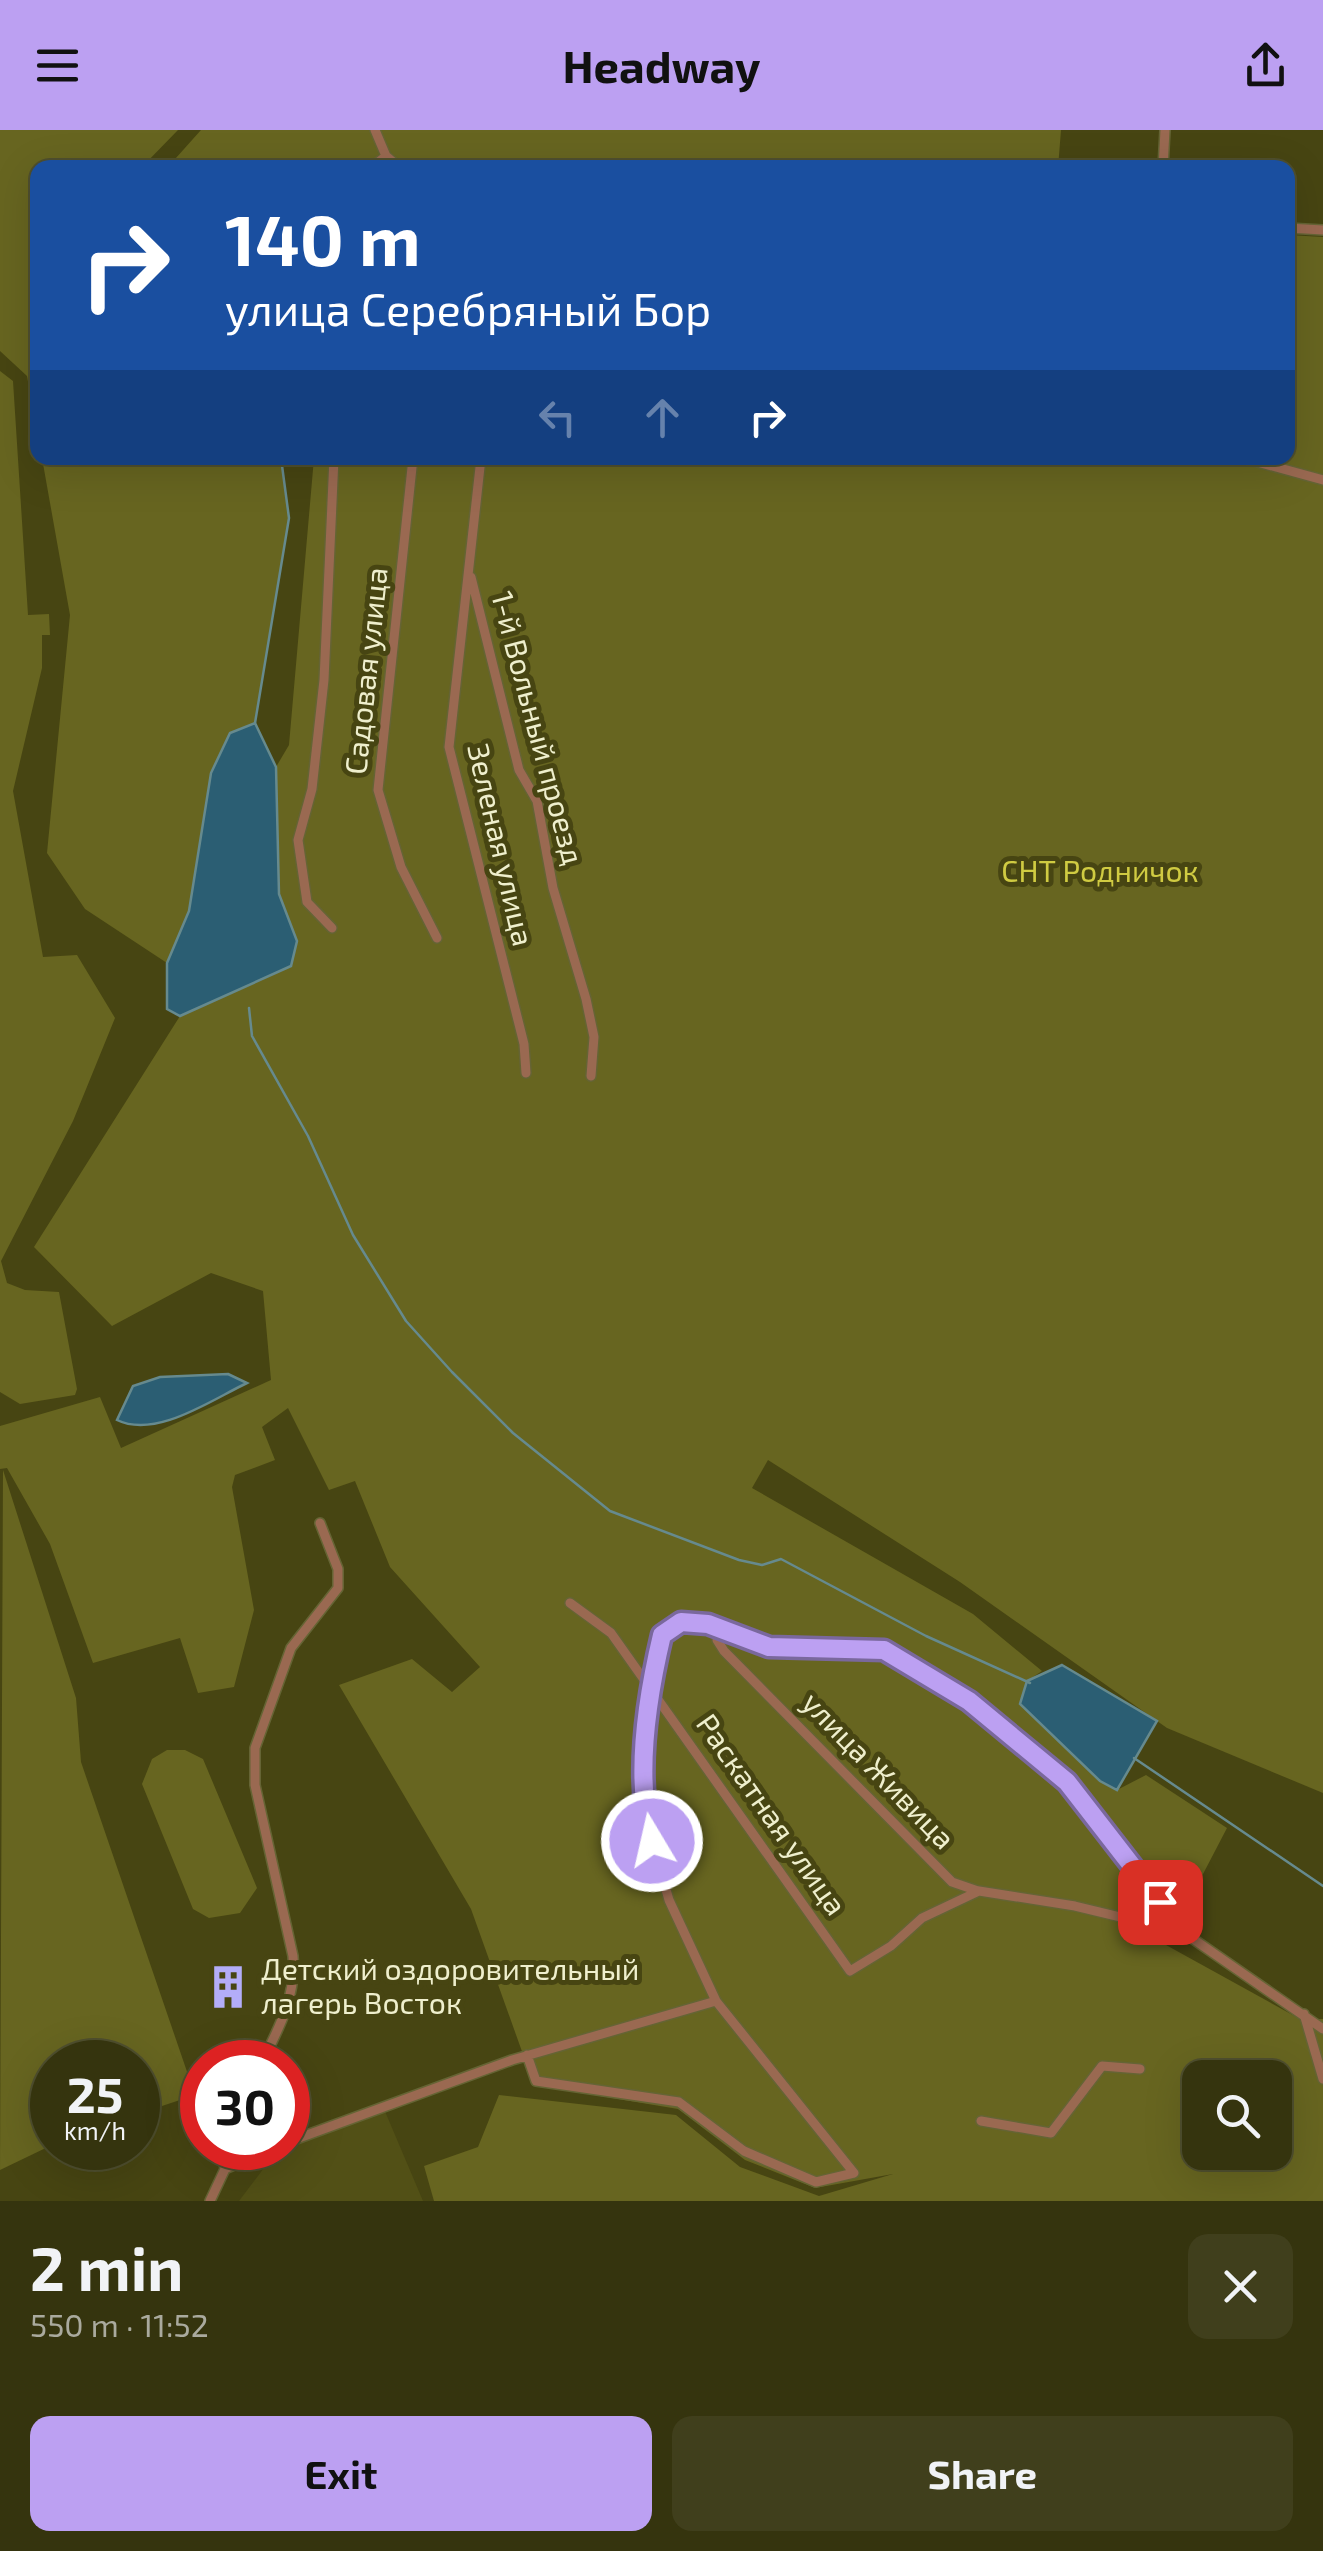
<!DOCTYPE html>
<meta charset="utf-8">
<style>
:root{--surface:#35340e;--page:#403f1c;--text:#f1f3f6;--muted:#aaaa9e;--line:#4f4f2e;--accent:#bca0f2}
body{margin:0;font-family:"Exo 2",sans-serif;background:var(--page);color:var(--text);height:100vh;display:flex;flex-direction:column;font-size:38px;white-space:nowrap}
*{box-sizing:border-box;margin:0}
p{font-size:32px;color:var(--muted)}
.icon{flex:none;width:55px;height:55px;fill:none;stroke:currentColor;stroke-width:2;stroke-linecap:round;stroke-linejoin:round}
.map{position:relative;height:2071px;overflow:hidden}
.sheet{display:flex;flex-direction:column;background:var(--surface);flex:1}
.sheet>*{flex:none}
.banner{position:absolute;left:30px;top:30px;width:1265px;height:305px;border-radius:20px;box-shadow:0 10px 40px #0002,0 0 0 2px var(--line);background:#1a4fa0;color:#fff;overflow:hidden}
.tools{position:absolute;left:1182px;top:1930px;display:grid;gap:20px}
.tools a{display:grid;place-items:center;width:110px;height:110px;border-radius:20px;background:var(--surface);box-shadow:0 10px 40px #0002,0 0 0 2px var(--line);font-size:50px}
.speed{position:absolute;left:30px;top:1910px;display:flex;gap:20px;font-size:50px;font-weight:700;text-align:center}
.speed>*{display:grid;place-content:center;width:130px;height:130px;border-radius:50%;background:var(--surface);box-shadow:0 10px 40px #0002,0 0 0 2px var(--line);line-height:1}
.speed small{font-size:25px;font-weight:400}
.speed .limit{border:15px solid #d22;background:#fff;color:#111}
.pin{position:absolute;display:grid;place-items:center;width:85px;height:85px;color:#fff;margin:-42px;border-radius:20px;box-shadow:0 5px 15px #0006}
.me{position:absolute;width:110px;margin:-55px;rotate:351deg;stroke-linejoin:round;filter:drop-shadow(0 0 8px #0008)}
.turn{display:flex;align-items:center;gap:35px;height:210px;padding:0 30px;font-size:45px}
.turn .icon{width:130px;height:130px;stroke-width:2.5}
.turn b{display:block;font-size:70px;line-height:85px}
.lanes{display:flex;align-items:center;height:95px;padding:0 30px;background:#0003;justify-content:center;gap:50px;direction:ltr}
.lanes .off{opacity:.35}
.round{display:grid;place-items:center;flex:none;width:105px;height:105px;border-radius:20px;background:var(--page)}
.head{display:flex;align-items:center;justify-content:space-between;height:170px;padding:0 30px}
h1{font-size:60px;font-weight:700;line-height:75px}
.button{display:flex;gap:20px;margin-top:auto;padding:20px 30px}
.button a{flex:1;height:115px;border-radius:20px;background:var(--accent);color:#111;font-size:40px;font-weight:700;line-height:115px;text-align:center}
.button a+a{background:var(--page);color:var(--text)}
header{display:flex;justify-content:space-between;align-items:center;height:130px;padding:0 30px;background:var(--accent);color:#111;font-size:45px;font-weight:700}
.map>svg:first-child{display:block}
</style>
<header><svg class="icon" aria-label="menu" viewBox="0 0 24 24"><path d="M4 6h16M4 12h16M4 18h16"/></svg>Headway<svg class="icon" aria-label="share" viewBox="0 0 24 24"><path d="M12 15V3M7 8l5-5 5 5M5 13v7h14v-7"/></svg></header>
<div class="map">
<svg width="1323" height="2071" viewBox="0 0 1323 2071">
<rect width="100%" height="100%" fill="#474512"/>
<path fill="#525016" d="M 384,1979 L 423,2071 L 239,2071 L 276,2022 Z"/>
<path fill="#676520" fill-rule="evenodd" d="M 0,0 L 178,0 L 142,37 L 38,38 L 37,304 L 27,246 L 0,221 Z
M 201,0 L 1061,0 L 1058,38 L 167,38 Z
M 1288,105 L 1323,107 L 1323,1663 L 1167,1598 L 960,1452 L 768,1330 L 752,1358 L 973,1484 L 1042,1541 L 1027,1551 L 1100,1651 L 1117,1660 L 1146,1645 L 1227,1698 L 1166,1815 L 1300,1889 L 1323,1889 L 1323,2071 L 434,2071 L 424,2036 L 478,2017 L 499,1965 L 676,1985 L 740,2037 L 819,2066 L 893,2044 L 815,2058 L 745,2030 L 678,1979 L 534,1955 L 471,1779 L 339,1555 L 412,1529 L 452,1562 L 480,1537 L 390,1437 L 355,1351 L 329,1360 L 288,1278 L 262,1297 L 275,1330 L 235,1345 L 232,1357 L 254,1480 L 234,1557 L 198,1563 L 180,1508 L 93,1533 L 50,1414 L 7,1338 L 0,1339 L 0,1296 L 100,1267 L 121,1318 L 271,1250 L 263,1161 L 211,1143 L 112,1196 L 34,1117 L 180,886 L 290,836 L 297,811 L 279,764 L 276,637 L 289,615 L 314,328 L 1288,328 ZM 1200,1948 L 1275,1948 L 1275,2022 L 1200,2022 Z
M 0,241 L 13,251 L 28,485 L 49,484 L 50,505 L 42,505 L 42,538 L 13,661 L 43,827 L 77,825 L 115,888 L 73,991 L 1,1131 L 7,1153 L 25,1160 L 59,1162 L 77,1259 L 75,1265 L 20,1274 L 0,1262 Z
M 42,328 L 281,328 L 289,388 L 255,593 L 230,603 L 211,643 L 189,781 L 167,833 L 85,779 L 47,723 L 70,485 Z
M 3,1340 L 76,1568 L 81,1632 L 195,1965 L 138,1984 L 138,1932 L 52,1932 L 52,2015 L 0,2040 Z
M 167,1620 L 185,1620 L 203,1629 L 257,1758 L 240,1783 L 209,1788 L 193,1779 L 142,1654 L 152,1629 Z"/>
<path fill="#2b5e73" stroke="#668a8e" stroke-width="2.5" d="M 255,593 L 276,637 L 279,764 L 297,811 L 291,836 L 180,886 L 167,879 L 167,833 L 189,781 L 211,643 L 230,603 Z
M 228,1244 L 247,1253 C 211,1270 156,1309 117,1290 L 133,1256 L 160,1247 Z
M 1062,1535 L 1157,1591 L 1117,1660 L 1100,1651 L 1020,1574 L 1027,1551 Z"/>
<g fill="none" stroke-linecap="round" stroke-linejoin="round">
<path stroke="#668a8e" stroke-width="2.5" d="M 255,593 L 289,388 L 281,328
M 249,878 L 252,906 L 308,1006 L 353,1105 L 406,1191 L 452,1242 L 513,1303 L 610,1381 L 739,1430 L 762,1435 L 781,1429 L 926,1506 L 1030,1553
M 1134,1628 L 1323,1756"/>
<g stroke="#656434" stroke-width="12">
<path id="minor" d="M 375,0 L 386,26 L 400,38
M 371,38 L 386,26
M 1163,38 L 1165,0
M 1288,98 L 1323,100
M 413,328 L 378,660 L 401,737 L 437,808
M 481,328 L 449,617 L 524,914 L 526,943
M 1243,328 L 1323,350
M 471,447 L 519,640 L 537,671 L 553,758 L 586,869 L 594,907 L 591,946
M 332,798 L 307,772 L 298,710 L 312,659 L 324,550 L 334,328
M 570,1473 L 611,1503 L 850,1841 L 891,1816 L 922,1788 L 979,1761 L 1075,1776 L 1183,1802 L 1323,1899
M 719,1498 L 717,1510 L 724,1521 L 952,1752 L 978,1761
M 1304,1884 L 1323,1949
M 527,1925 L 536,1951 L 679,1972 L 744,2021 L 816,2052 L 854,2043 L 716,1871 L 669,1770 L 643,1681 L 649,1560 L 663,1505 L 681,1493 L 708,1494 L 769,1517 L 884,1521 L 969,1571 L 1067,1652 L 1183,1802
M 262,1932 C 280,1896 296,1867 293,1826 L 255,1655 L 255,1618 L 291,1518 L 338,1458 L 338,1439 L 320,1393
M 981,1991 L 1051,2003 L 1102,1936 L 1140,1939
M 288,2012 L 512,1930 L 716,1871
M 222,2018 L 225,2039
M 210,2071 L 225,2039 L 273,2018"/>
</g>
<use href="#minor" stroke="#9a6951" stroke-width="9"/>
</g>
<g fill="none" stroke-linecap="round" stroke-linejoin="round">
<g stroke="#7a689d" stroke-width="25">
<path id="route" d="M 652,1711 C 634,1648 647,1568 662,1505 L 681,1492 L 708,1494 L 769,1517 L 884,1520 L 969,1571 L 1067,1652 L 1160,1772"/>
</g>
<use href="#route" stroke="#bca0f2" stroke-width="18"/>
</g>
<defs>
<g id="building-bare" transform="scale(3.45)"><path d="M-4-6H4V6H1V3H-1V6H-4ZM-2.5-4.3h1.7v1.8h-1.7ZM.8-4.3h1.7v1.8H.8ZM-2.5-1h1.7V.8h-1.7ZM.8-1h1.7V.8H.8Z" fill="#b3adf9" stroke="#474512" stroke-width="2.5" paint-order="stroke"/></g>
</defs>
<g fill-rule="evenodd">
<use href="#building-bare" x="228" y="1857"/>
</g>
<g text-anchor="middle" stroke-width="10" stroke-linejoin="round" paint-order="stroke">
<g font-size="30" fill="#efefcd" stroke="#474512">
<text transform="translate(367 541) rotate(-84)" y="10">Садовая улица</text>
<text transform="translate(537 598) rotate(75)" y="10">1-й Вольный проезд</text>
<text transform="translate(500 715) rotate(77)" y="10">Зеленая улица</text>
<text transform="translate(878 1641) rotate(46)" y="10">улица Живица</text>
<text transform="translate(771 1685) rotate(55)" y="10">Раскатная улица</text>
</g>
<g font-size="30" fill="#d0cb42" stroke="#474512">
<text x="1100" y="752">СНТ Родничок</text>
</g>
<g font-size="30" fill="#efefcd" stroke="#474512" text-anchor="start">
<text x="261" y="1850">Детский оздоровительный<tspan x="261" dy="34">лагерь Восток</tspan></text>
</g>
</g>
</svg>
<div class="tools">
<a><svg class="icon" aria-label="search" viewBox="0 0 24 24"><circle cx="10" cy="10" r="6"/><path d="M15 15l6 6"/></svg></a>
</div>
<div class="speed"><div>25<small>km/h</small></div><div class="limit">30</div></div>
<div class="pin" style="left:1160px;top:1772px;background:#d93025"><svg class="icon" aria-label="arrive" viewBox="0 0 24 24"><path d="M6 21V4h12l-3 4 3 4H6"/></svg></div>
<svg class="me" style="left:652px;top:1711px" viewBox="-20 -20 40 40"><circle r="17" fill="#bca0f2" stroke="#fff" stroke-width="3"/><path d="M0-11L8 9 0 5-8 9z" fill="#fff"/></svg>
<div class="banner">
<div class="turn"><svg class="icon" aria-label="right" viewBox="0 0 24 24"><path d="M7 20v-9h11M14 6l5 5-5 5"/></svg><div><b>140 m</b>улица Серебряный Бор</div></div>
<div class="lanes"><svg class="icon off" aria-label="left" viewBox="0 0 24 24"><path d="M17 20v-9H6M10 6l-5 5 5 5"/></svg><svg class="icon off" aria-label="ahead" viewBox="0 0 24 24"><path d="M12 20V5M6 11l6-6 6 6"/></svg><svg class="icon" aria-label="right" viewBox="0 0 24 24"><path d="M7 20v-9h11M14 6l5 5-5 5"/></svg></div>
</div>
</div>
<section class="sheet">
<div class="head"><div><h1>2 min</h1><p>550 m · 11:52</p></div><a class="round"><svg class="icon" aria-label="close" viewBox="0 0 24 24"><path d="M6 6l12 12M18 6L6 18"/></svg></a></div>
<div class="button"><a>Exit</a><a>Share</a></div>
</section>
